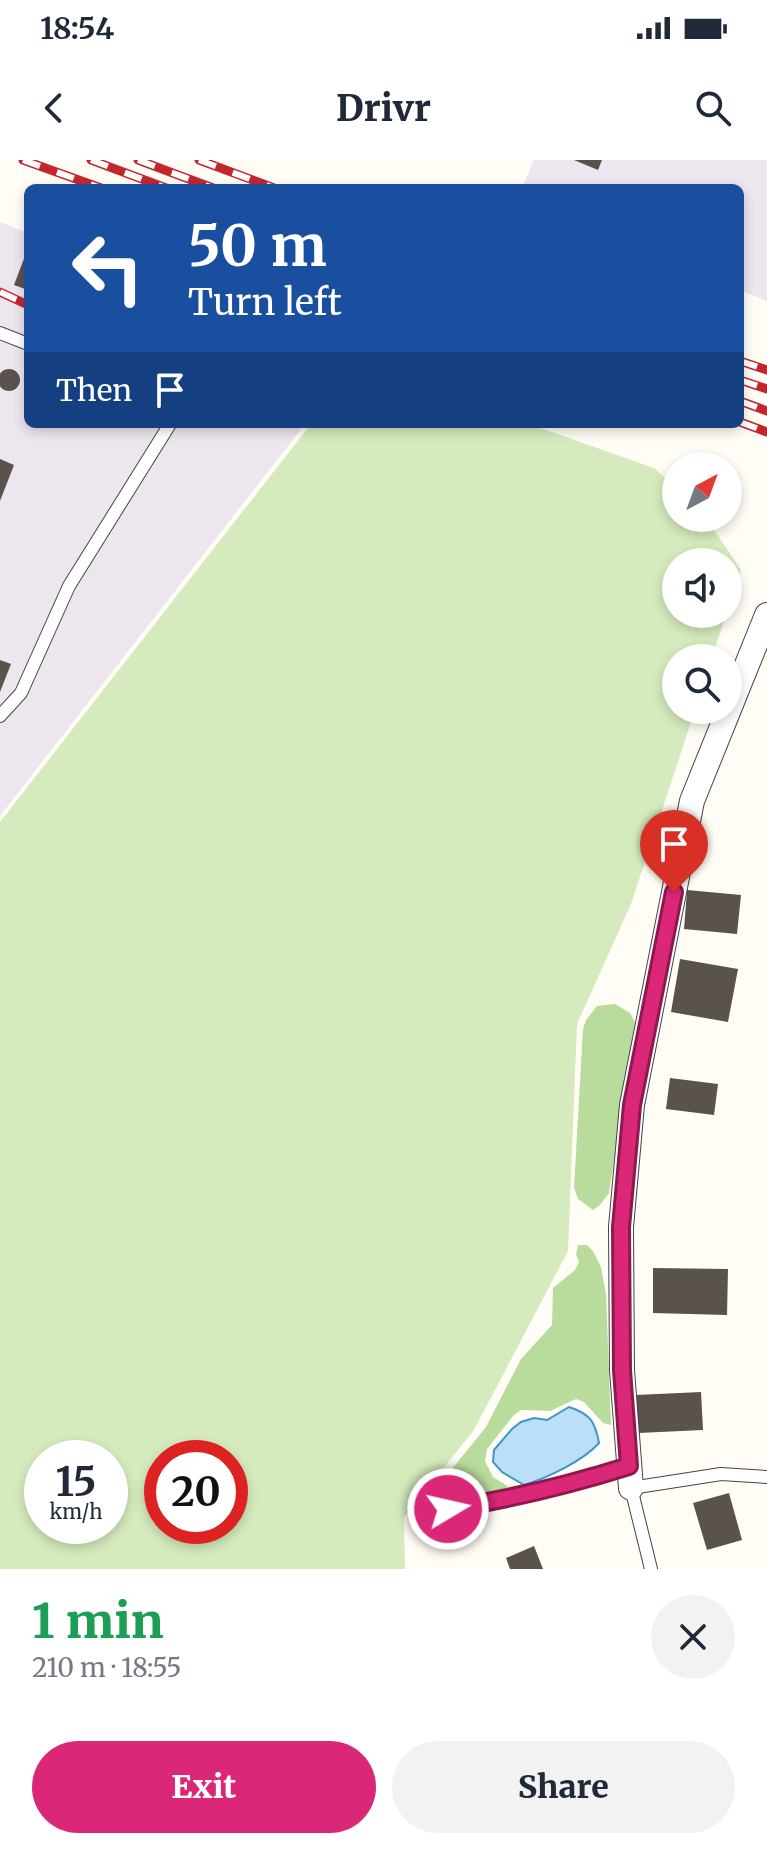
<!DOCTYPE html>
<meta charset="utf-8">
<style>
:root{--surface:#fff;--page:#f2f2f3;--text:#1f2937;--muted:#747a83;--accent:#db2777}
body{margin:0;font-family:Merriweather,serif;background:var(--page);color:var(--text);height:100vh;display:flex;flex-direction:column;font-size:30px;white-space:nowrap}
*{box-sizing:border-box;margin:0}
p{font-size:26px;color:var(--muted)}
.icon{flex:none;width:44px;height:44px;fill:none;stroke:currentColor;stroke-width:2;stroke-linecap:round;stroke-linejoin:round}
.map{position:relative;height:1409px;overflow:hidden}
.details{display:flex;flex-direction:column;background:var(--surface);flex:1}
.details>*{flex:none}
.top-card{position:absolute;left:24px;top:24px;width:720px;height:244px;border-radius:12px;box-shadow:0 4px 12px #0003;background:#1a4fa0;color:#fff;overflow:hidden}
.needle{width:52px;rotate:41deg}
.controls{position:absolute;left:662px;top:292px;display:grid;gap:16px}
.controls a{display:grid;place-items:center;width:80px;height:80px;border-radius:50%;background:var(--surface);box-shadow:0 4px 12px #0003;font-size:40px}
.speed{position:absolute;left:24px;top:1280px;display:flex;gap:16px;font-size:40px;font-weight:700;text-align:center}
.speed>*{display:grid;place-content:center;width:104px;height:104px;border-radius:50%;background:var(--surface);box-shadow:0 4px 12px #0003;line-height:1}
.speed small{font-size:20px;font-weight:400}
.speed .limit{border:12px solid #d22;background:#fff;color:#111}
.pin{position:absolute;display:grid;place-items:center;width:68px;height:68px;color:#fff;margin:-82px -34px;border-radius:50% 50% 50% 0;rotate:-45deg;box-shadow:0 0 8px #0007}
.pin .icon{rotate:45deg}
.me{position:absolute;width:88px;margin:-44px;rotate:81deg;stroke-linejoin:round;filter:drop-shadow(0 0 6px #0008)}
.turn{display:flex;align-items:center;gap:28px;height:168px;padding:0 32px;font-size:36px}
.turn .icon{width:104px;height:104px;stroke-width:2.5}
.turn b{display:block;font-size:56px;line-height:68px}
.then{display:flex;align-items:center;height:76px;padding:0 32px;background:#0003;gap:16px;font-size:30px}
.round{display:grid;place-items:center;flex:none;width:84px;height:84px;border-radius:42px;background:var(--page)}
.headline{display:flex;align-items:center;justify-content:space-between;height:136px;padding:0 32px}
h1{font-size:48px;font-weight:800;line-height:60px;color:#1e9e55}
.primary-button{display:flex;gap:16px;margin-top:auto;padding:16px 32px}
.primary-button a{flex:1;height:92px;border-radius:48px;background:var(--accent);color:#fff;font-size:32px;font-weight:800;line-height:92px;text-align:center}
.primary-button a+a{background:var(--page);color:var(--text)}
.status{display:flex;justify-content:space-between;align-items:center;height:56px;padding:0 40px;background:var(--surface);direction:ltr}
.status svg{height:22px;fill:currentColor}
header{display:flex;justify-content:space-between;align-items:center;height:104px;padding:0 32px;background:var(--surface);font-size:36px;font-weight:800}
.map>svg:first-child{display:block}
</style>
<div class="status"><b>18:54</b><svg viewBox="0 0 49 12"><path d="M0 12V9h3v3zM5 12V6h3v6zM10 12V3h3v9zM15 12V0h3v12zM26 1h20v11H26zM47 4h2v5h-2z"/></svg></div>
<header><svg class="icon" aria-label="back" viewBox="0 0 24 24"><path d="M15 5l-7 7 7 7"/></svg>Drivr<svg class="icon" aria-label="search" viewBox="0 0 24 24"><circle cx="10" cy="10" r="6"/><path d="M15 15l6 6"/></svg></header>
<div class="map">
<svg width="767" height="1409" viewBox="0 0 767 1409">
<rect width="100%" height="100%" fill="#fffdf5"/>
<path fill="#eee6ef" d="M 534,0 L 767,0 L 767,141 L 740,130 L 740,28 L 522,28 Z
M 0,62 L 28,73 L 28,264 L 305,264 L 0,656 Z"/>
<path fill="#d5ebbd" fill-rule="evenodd" d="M 311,264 L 529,264 L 654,308 L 676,327 L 676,358 L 706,358 L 741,410 L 728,449 L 728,402 L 676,402 L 676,454 L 726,454 L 712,498 L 676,498 L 676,550 L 695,550 L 631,744 L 577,864 L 568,1091 L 474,1270 L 404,1357 L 405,1409 L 0,1409 L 0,662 ZM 42,1298 L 110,1298 L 110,1366 L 42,1366 ZM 162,1298 L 230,1298 L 230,1366 L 162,1366 Z"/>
<path fill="#b9dc9c" d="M 615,844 L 630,853 L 635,862 L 609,1033 L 600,1045 L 593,1050 L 578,1039 L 574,1028 L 583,869 L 586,860 L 597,846 Z
M 578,1085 L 587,1085 L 593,1091 L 601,1107 L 606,1134 L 611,1265 L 603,1263 L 584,1242 L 576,1239 L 550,1251 L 521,1250 L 514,1255 L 487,1289 L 485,1301 L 493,1317 L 509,1327 L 478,1340 C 462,1336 449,1332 448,1314 L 486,1267 L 521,1199 L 552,1165 L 553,1128 L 575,1110 L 579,1102 L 576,1094 Z"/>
<path fill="#b9e0f7" stroke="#3f96cf" stroke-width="2" d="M 569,1247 C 590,1254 595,1261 599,1283 C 583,1301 547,1318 524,1325 L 502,1312 L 493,1302 L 494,1290 L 512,1269 L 521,1262 L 534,1258 L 547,1260 Z"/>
<path fill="#5a524d" d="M 574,0 L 602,0 L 598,10 Z
M 28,88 L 28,130 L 14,125 Z
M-2 220a11 11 0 1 1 22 0a11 11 0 1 1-22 0Z
M 0,299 L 14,305 L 0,341 Z
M 0,500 L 11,504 L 0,532 Z
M 687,730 L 741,735 L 737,774 L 684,769 Z
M 680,799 L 738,809 L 728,862 L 671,852 Z
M 670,918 L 718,924 L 714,955 L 666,949 Z
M 653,1108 L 728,1109 L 727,1155 L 653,1153 Z
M 701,1232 L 703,1270 L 638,1273 L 636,1235 Z
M 729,1333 L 742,1380 L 707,1390 L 693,1343 Z
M 534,1386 L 543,1409 L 510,1409 L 506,1398 Z"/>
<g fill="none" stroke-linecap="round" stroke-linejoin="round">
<g stroke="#444" stroke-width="14">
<path id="service" d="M 0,173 L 28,184
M 0,556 L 21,533 L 69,426 L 170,264
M 448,1349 C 511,1339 568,1326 629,1306
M 651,1409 L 631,1328 L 721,1314 L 767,1317"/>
</g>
<g stroke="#444" stroke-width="26">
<path id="minor" d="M 631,1328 L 622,1210 L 621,1067 L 632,945 L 692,641 L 767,455"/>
</g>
<use href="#service" stroke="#fff" stroke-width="12"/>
<use href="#minor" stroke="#fff" stroke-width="24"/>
<g stroke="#c4262e" stroke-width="9">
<path id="rail" d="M 23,0 L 101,28
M 91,0 L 166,28
M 138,0 L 213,28
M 199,0 L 274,28
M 0,132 L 28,145
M 740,201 L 767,210
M 740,220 L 767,229
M 740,241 L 767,251
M 740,262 L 767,272"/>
</g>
<use href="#rail" stroke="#fff" stroke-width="6" stroke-dasharray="18" stroke-linecap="butt"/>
</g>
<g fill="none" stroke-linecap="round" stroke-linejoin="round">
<g stroke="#8e194d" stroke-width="20">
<path id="route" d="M 448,1349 C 510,1339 569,1325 629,1306 L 622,1210 L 621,1067 L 632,945 L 674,732"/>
</g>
<use href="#route" stroke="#db2777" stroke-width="14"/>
</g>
</svg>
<div class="controls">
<a><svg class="needle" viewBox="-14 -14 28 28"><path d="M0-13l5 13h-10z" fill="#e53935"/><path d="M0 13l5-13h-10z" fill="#747a83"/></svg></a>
<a><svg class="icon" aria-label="sound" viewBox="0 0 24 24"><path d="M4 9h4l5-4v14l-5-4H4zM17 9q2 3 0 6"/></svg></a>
<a><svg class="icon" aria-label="search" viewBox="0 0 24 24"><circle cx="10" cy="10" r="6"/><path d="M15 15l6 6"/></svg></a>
</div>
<div class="speed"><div>15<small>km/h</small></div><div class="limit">20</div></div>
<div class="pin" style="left:674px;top:732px;background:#d93025"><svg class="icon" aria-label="arrive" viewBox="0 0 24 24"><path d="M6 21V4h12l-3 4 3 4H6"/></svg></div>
<svg class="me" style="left:448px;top:1349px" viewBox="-20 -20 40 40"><circle r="17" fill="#db2777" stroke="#fff" stroke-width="3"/><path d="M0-11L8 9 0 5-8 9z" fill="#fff"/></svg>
<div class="top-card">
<div class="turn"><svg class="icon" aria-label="left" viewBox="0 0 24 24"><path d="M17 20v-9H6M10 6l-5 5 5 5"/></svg><div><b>50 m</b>Turn left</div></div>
<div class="then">Then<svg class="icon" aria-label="arrive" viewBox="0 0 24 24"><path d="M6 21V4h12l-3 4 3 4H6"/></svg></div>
</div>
</div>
<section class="details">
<div class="headline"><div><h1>1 min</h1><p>210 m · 18:55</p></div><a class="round"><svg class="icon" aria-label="close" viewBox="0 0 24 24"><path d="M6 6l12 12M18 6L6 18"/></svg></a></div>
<div class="primary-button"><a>Exit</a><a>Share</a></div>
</section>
